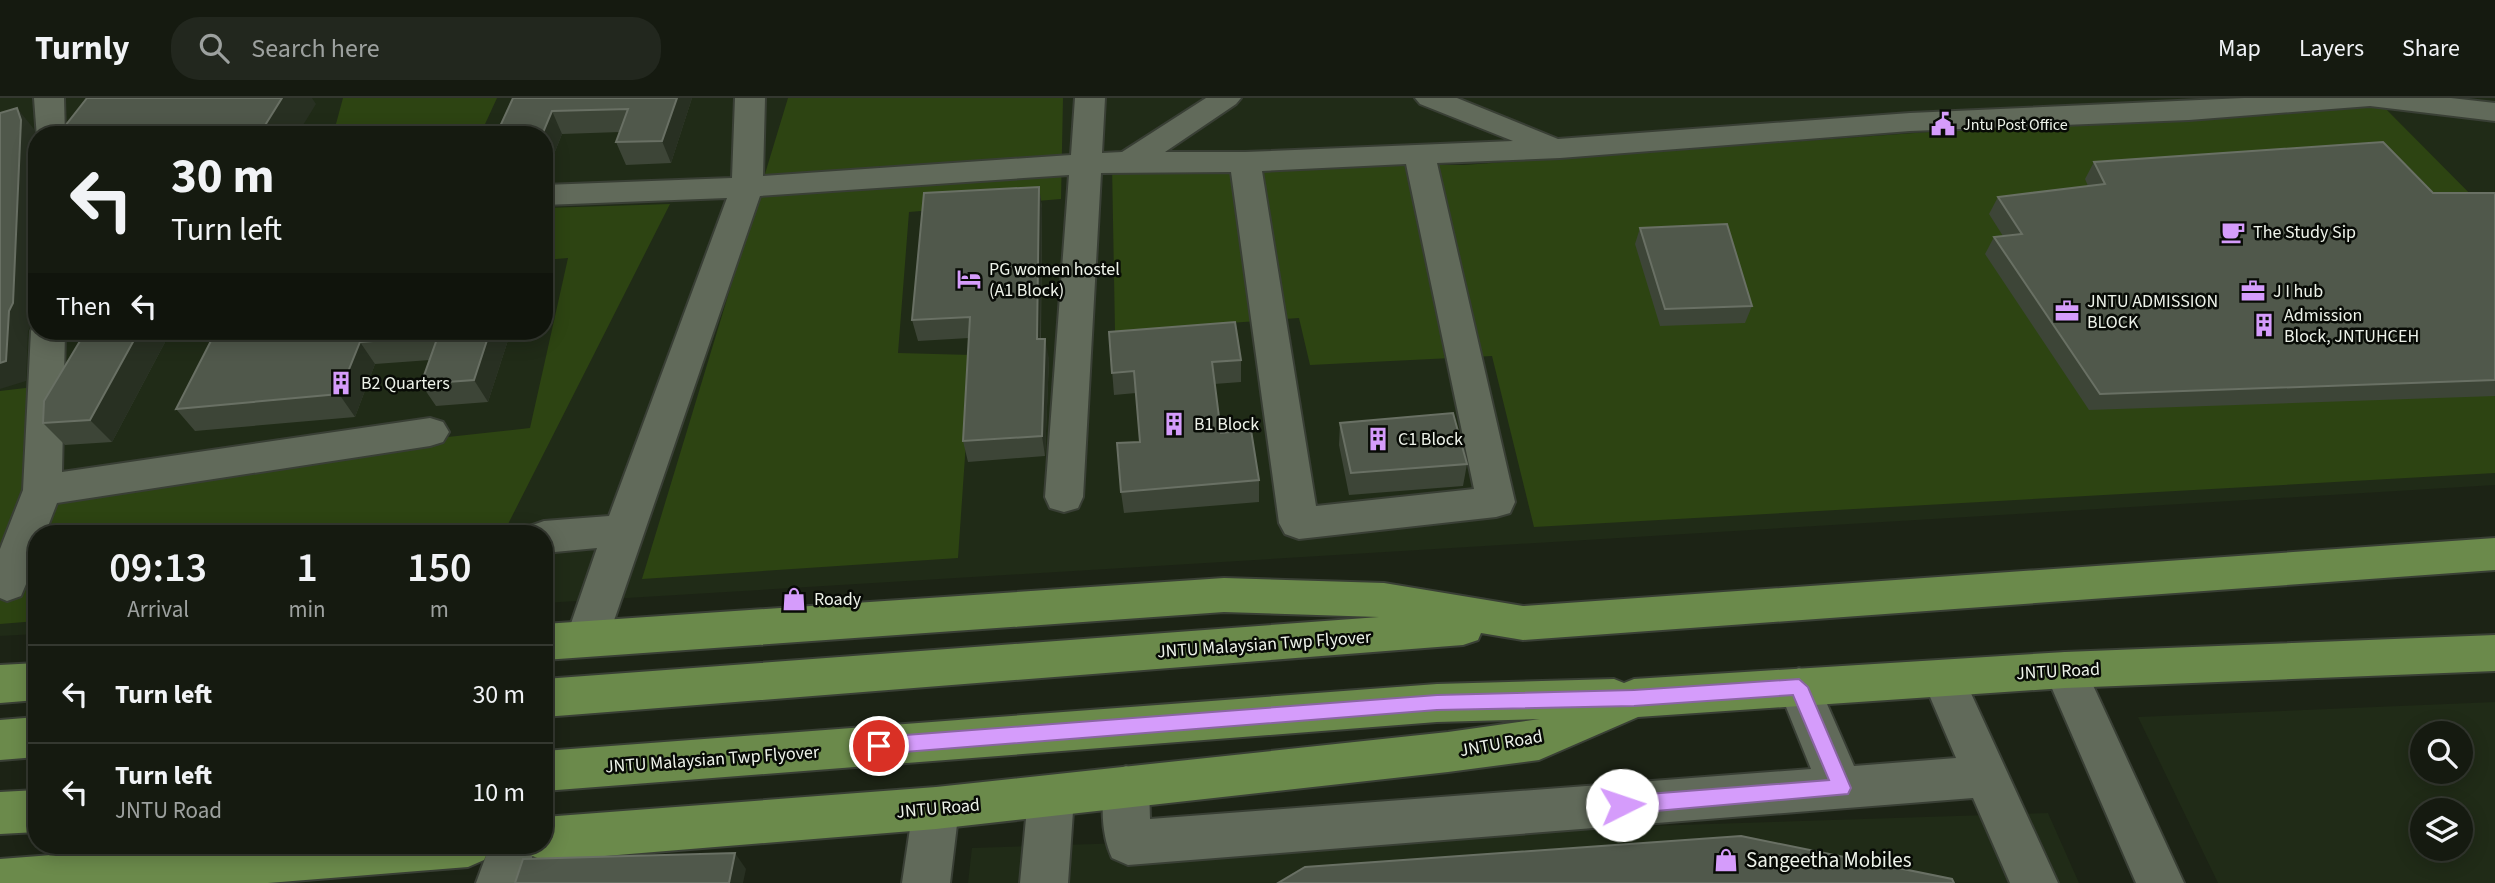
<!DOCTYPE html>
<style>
:root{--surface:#151a10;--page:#22271e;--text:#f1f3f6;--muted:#9da19f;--line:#343830}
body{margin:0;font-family:"Source Sans 3",sans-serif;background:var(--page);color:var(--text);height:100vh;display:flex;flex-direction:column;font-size:26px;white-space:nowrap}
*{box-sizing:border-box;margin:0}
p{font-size:23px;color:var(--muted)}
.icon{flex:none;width:38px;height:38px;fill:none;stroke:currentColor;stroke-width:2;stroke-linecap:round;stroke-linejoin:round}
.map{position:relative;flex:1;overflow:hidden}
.sheet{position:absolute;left:28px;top:427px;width:525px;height:329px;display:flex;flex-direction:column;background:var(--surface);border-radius:28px;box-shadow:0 4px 18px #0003,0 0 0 2px var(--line)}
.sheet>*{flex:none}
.top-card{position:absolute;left:28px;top:28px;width:525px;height:214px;border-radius:28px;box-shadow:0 4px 18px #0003,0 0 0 2px var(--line);background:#151a10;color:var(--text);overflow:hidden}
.buttons{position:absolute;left:2410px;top:623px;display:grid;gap:14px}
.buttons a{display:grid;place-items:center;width:63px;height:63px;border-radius:50%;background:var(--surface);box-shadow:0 4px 18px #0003,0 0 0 2px var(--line);font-size:35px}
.pin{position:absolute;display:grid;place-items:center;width:60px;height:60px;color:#fff;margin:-30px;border:4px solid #fff;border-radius:50%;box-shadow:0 2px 7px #0007}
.me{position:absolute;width:77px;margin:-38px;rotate:86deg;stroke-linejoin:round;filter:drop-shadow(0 0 5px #0008)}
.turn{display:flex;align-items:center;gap:24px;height:147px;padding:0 28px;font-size:32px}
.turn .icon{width:91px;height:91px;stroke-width:2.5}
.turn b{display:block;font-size:49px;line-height:60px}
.then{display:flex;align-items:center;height:66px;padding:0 28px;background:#0003;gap:14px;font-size:26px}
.eta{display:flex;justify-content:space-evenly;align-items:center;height:119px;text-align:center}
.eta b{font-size:42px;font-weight:600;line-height:49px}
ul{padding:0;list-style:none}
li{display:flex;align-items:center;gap:21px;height:98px;padding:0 28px;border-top:2px solid var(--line)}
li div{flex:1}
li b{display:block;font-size:26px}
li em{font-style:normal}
header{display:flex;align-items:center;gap:42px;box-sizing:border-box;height:98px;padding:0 35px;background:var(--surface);border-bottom:2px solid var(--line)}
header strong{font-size:33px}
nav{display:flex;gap:38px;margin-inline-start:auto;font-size:24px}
.search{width:490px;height:63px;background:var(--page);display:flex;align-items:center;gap:18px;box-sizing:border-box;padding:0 24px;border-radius:28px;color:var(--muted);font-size:26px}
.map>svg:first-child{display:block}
</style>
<header>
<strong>Turnly</strong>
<div class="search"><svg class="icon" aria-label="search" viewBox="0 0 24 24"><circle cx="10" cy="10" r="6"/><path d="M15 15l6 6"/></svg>Search here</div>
<nav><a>Map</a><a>Layers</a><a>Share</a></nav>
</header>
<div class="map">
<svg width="2495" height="785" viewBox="0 0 2495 785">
<rect width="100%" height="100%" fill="#1c2315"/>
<path fill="#202b17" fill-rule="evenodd" d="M 0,0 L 2495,0 L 2495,387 L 544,505 L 544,436 L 37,436 L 37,536 L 0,538 ZM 37,37 L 544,37 L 544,233 L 37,233 Z
M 2495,604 L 2495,785 L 2218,785 L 2138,619 ZM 2422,635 L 2460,635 L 2460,674 L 2422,674 ZM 2422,712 L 2460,712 L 2460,751 L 2422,751 Z
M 2048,715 L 2079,785 L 968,785 L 972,750 Z"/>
<path fill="#2d4412" d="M 343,0 L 497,0 L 480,37 L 333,37 Z
M 788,0 L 1063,0 L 1061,101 L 909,114 L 898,255 L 972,257 L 958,460 L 642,481 Z
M 2377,2 L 2495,121 L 2495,375 L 1534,429 L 1492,258 L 1310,267 L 1299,220 L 1115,233 L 1112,66 L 1464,67 Z
M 670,106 L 503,436 L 37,436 L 37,523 L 0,526 L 0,293 L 68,285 L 24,385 L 530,330 L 568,160 L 544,162 L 544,110 Z"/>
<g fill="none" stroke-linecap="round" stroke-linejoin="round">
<g stroke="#393f35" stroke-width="4">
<path id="minor" d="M 34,0 L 64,0 L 65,37 L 37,37 L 37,40 Z
M 735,0 L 765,0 L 763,78 L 1071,57 L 1075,0 L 1105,0 L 1102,55 L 1122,54 L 1206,0 L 1241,0 L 1236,6 L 1165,54 L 1245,54 L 1513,43 L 1420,6 L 1415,0 L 1457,0 L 1558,41 L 1910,15 L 2244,0 L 2451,0 L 2495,5 L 2495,23 L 2370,8 L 2189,22 L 1910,33 L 1560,60 L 1437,65 L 1515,404 L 1510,415 L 1496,419 L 1299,441 L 1285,436 L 1279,425 L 1231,74 L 1101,75 L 1083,399 L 1078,410 L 1064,414 L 1050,410 L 1045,399 L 1069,77 L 760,98 L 608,540 L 602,552 L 587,558 L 572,552 L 566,540 L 597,450 L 544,455 L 544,436 L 526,436 L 530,428 L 544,423 L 609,418 L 727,100 L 544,107 L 544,87 L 732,80 ZM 1406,66 L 1474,391 L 1316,408 L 1262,73 Z
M 36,224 L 37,233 L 65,233 L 62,374 L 430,320 L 443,324 L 449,334 L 443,344 L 430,348 L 57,405 L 45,436 L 37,436 L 37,460 L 21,498 L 7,503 L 0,500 L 0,451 L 23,392 L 31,233 Z
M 2065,554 L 2080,559 L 2184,785 L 2136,785 L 2044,572 L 2050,559 Z
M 1943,562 L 1958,567 L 2058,785 L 2010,785 L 1973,700 L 1128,767 L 1112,760 C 1101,736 1099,699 1110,674 L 1126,668 L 1142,674 L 1149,689 L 1150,721 L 1811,671 L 1778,589 L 1784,576 L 1799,570 L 1814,576 L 1854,668 L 1956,660 L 1922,580 L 1928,567 Z
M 1051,678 L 1067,684 L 1074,699 L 1068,785 L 1020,785 L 1028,699 L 1035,684 Z
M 936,689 L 952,695 L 959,710 L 950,785 L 902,785 L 913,710 L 920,695 Z
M 490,747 L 536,747 L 524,785 L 476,785 Z"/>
</g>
<g stroke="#393f35" stroke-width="4">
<path id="major" d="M 2495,440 L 2495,472 L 1523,542 L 1481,535 L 1478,542 L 1463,547 L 544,619 L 544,581 L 1379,519 L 1224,514 L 544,562 L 544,526 L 1224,480 L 1384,485 L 1523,508 Z
M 2495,537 L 2495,573 L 2065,590 L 1638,619 L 1539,662 L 1448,674 L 936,731 L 544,763 L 528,756 L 524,747 L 544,747 L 544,719 L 936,689 L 1448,634 L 1540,621 L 1437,624 L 544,693 L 544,653 L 1437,586 L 1614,581 L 1624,585 L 1634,581 L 2065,554 Z
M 37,565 L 37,602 L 0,605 L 0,567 Z
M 37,619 L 37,659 L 0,662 L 0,622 Z
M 37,692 L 37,734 L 0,736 L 0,694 Z
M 182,747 L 491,747 L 484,762 L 468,769 L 268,785 L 0,785 L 0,761 Z"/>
</g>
<use href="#minor" fill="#616a5a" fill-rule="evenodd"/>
<use href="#major" fill="#6b8a4b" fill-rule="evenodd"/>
</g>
<path fill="#3d4537" d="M 513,0 L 692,0 L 671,65 L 626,67 L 616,44 L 620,34 L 562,36 L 548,71 L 544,72 L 544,37 Z
M 2094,64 L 2433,95 L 2495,95 L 2495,298 L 2089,312 L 1985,156 L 1994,139 L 2003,138 L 1989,116 L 1998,99 L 2088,88 L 2085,81 Z
M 1039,89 L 1042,110 L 1041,241 L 1049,261 L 1045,358 L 968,364 L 963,343 L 969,240 L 918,243 L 912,222 Z
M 1640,130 L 1752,208 L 1745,225 L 1660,228 L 1635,146 Z
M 86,233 L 171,233 L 112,344 L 65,347 L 43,325 Z
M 216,233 L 511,233 L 488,304 L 436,308 L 421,286 L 430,262 L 375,266 L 355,319 L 195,333 L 176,311 Z
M 1109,234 L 1241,262 L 1241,284 L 1214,286 L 1221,335 L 1259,382 L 1259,404 L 1124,415 L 1121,394 L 1140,344 L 1136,295 L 1114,297 Z
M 1340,325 L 1467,366 L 1463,388 L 1349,397 L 1339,347 Z"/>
<path fill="#283022" d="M 282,0 L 312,0 L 316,6 L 297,37 L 259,37 Z
M 677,0 L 692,0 L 671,65 L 662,43 Z
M 17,10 L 34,31 L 37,40 L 32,226 L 28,233 L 26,283 L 0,291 L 0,265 Z
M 552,13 L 562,36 L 548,71 L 544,64 L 544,37 L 542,37 Z
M 1039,89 L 1042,110 L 1040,262 L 1037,241 Z
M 139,233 L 171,233 L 112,344 L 90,322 Z
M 490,233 L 511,233 L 488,304 L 474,282 Z
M 1045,241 L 1049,261 L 1045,358 L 1042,338 Z
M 360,244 L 375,266 L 355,319 L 339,296 Z
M 735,755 L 746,771 L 743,785 L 729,785 Z"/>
<path fill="#50584b" stroke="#697064" stroke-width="2" d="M 87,0 L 282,0 L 259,37 L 58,37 Z
M 513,0 L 677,0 L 662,43 L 616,44 L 628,11 L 552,13 L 542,37 L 496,37 Z
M 17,10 L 21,22 L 13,205 L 9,213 L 6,263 L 0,265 L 0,15 Z
M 2383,44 L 2433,95 L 2495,95 L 2495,282 L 2100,296 L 1994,139 L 2022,136 L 1998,99 L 2105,86 L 2094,64 Z
M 1039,89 L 1037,241 L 1045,241 L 1042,338 L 963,343 L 970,219 L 912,222 L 924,95 Z
M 1727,126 L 1752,208 L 1665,211 L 1640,130 Z
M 1235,224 L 1241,262 L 1212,264 L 1221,335 L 1251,332 L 1259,382 L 1121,394 L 1117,345 L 1140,344 L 1134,273 L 1112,275 L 1109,234 Z
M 86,233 L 139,233 L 90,322 L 43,325 L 44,303 Z
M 216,233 L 490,233 L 474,282 L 421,286 L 438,238 L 360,244 L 339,296 L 176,311 Z
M 1453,315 L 1467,366 L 1351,375 L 1340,325 Z
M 1741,738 L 1952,781 L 1954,785 L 1278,785 L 1305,769 Z
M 735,755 L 729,785 L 515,785 L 523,761 Z"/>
<path fill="#d59cfb" stroke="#8a65a3" stroke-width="2" d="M 1799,581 L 1808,589 L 1851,690 L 1848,696 L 1622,716 L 1615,713 L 1612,707 L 1615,701 L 1622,698 L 1829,682 L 1793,597 L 1634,608 L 1437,612 L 879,656 L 873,653 L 870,648 L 873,642 L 879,639 L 1437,597 L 1634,592 Z"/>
<defs>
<g id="civic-bare" transform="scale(1.89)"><path d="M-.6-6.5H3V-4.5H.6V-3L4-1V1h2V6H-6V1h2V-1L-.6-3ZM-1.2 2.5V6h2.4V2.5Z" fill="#d59cfb" stroke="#080b06" stroke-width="2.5" paint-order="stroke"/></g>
<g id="cafe-bare" transform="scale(1.89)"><path d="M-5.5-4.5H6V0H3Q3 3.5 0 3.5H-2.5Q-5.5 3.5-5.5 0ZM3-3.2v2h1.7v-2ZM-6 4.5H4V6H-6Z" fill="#d59cfb" stroke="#080b06" stroke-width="2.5" paint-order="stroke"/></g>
<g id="hotel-bare" transform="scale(1.89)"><path d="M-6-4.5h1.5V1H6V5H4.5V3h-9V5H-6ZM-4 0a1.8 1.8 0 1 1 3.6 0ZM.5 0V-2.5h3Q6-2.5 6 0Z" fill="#d59cfb" stroke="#080b06" stroke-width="2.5" paint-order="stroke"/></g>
<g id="office-bare" transform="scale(1.89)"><path d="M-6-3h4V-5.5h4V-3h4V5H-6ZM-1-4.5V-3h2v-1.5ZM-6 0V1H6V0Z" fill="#d59cfb" stroke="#080b06" stroke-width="2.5" paint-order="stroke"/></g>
<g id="building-bare" transform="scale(1.89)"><path d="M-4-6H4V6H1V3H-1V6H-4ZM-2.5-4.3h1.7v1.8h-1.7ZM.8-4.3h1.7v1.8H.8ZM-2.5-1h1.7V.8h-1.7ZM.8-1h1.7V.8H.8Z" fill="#d59cfb" stroke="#080b06" stroke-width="2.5" paint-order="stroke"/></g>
<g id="shop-bare" transform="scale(1.89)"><path d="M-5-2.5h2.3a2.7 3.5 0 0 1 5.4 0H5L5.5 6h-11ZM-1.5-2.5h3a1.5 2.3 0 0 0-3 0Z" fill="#d59cfb" stroke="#080b06" stroke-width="2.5" paint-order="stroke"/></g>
</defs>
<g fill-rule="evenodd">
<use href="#civic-bare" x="1943" y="26"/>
<use href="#cafe-bare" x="2233" y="134"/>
<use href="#hotel-bare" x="969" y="181"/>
<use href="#office-bare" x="2253" y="193"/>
<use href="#office-bare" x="2067" y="213"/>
<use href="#building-bare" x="2264" y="227"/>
<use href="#building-bare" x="341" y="285"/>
<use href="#building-bare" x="1174" y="326"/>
<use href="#building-bare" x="1378" y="341"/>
<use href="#shop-bare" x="794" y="501"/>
<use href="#shop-bare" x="1726" y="762"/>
</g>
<g text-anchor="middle" stroke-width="5" stroke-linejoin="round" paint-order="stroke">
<g font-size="16" fill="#eef3ea" stroke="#080b06" text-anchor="start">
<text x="1963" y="32">Jntu Post Office</text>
</g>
<g font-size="18" fill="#eef3ea" stroke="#080b06" text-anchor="start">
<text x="2253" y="140">The Study Sip</text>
<text x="989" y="177">PG women hostel<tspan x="989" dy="21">(A1 Block)</tspan></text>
<text x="2273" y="199">J I hub</text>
<text x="2087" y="209">JNTU ADMISSION<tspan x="2087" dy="21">BLOCK</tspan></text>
<text x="2284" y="223">Admission<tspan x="2284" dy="21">Block, JNTUHCEH</tspan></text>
<text x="361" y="291">B2 Quarters</text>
<text x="1194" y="332">B1 Block</text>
<text x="1398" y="347">C1 Block</text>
<text x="814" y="507">Roady</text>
</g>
<g font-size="18" fill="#eef3ea" stroke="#080b06">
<text transform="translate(1264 546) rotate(-4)" y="6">JNTU Malaysian Twp Flyover</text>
<text transform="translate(2058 573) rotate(-3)" y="6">JNTU Road</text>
<text transform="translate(1501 645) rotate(-10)" y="6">JNTU Road</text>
<text transform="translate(712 661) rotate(-4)" y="6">JNTU Malaysian Twp Flyover</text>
<text transform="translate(938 710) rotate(-5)" y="6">JNTU Road</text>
</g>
<g font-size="21" fill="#eef3ea" stroke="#080b06" text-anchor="start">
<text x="1746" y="769">Sangeetha Mobiles</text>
</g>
</g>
</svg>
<div class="buttons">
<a><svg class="icon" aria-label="search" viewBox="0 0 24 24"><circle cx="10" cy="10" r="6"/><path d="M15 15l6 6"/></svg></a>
<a><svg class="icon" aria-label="layers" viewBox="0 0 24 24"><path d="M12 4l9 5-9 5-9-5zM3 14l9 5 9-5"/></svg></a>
</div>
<div class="pin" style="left:879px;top:648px;background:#d93025"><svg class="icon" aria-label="arrive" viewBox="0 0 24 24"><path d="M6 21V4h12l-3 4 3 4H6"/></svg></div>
<svg class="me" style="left:1622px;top:707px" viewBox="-20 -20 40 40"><circle r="19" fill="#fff"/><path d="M0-13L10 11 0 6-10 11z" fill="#d59cfb"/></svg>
<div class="top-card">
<div class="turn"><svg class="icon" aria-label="left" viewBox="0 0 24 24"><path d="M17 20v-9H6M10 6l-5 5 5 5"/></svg><div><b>30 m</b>Turn left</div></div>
<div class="then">Then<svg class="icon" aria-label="left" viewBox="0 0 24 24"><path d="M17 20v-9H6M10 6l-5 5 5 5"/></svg></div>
</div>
<section class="sheet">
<div class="eta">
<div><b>09:13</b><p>Arrival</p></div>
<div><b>1</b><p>min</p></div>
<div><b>150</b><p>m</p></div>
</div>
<ul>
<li><svg class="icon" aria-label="left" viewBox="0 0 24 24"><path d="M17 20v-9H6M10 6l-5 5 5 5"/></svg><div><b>Turn left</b></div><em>30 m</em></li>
<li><svg class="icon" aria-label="left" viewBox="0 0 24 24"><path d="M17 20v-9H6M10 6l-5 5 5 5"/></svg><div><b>Turn left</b><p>JNTU Road</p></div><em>10 m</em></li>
</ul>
</section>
</div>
